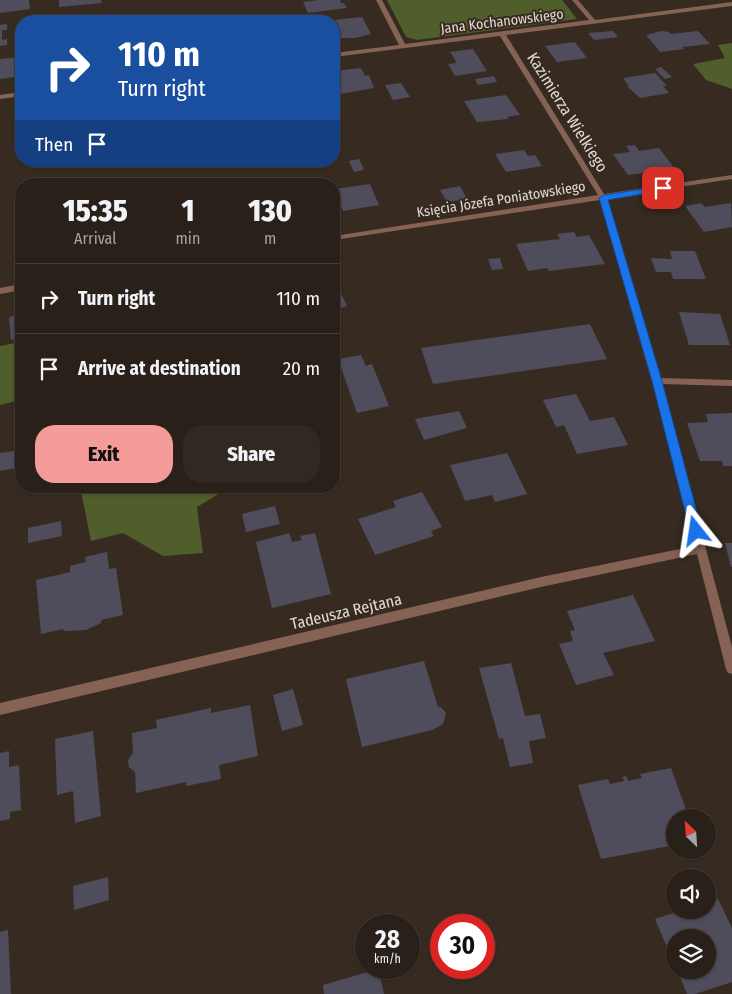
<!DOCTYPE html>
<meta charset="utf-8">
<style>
:root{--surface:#292019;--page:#312822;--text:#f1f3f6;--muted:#a5a3a2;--line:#453e38;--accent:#f59b99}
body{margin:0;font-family:"Fira Sans Condensed",sans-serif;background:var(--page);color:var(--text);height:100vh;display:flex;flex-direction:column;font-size:19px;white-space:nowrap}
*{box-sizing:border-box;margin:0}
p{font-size:16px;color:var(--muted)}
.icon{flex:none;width:28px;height:28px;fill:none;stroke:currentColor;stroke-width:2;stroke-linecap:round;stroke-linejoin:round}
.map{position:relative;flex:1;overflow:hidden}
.side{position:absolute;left:15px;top:178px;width:325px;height:315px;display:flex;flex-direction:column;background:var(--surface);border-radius:20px;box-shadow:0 1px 4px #0004,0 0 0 1px var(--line)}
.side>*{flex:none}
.hud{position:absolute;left:15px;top:15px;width:325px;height:152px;border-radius:20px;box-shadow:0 1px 4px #0004,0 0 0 1px var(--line);background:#1a4fa0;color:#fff;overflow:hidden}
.needle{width:32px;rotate:335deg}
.tools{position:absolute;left:666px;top:809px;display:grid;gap:10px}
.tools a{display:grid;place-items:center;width:50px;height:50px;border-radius:50%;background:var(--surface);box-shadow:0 1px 4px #0004,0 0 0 1px var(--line);font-size:25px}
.speed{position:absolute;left:355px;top:914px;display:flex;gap:10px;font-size:25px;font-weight:700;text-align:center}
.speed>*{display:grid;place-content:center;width:65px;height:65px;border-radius:50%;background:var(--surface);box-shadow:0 1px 4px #0004,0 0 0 1px var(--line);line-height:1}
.speed small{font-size:12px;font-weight:400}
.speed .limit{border:8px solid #d22;background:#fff;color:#111}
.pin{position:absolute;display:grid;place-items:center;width:42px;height:42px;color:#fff;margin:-21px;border-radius:10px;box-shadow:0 2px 8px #0006}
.me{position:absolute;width:55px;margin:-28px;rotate:345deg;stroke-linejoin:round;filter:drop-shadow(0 0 4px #0008)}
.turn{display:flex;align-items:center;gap:18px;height:105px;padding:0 20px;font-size:22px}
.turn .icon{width:65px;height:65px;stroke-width:2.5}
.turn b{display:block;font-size:35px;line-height:42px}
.then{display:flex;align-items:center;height:48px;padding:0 20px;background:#0003;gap:10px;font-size:19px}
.eta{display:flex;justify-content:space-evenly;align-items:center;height:85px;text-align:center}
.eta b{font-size:30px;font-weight:800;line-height:35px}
.cta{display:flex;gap:10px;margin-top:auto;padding:10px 20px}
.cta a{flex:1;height:58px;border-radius:20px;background:var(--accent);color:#111;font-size:20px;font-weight:800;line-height:58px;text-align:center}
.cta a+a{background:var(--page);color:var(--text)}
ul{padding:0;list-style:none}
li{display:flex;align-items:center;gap:15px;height:70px;padding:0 20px;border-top:1px solid var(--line)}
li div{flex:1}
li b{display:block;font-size:19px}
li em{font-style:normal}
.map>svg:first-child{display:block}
</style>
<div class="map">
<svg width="732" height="994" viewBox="0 0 732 994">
<rect width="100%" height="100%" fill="#372b21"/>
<path fill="#4f5e2a" d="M 387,0 L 562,0 L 577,19 L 417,40 L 406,37 Z
M 732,43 L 732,89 L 706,80 L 693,64 L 725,58 L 718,45 Z
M 21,342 L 21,400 L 0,405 L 0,346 Z
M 80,486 L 230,486 L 230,487 L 197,507 L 203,553 L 163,556 L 123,533 L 91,541 Z"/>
<path fill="#4f4d5c" d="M 0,0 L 29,0 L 30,9 L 0,13 Z
M 59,0 L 101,0 L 102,3 L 59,7 Z
M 318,0 L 340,0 L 341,3 L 344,3 L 347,8 L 308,13 L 303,2 Z
M 362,17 L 371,34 L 355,38 L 341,38 L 333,20 Z
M 7,24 L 7,30 L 2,30 L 2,40 L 7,39 L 7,45 L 0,46 L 0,25 Z
M 613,31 L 618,37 L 594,40 L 588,33 Z
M 661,31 L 669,32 L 670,34 L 698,31 L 710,44 L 682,47 L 684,49 L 660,52 L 646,35 Z
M 575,42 L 587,58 L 557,62 L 545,46 Z
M 473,49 L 487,71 L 455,76 L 448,64 L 457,63 L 450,52 Z
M 21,57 L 21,76 L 0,79 L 0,59 Z
M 661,67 L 672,77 L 665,79 L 655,69 Z
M 361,68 L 365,76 L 369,75 L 374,88 L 334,95 L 334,71 Z
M 655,73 L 667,86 L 663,86 L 669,93 L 640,98 L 627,86 L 629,86 L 623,78 Z
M 494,76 L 497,82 L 478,85 L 475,79 Z
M 401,83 L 410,97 L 393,100 L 385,85 Z
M 506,95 L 520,115 L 507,117 L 508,119 L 477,122 L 464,101 Z
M 635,145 L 639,151 L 659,148 L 675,169 L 628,175 L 613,154 L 630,152 L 626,146 Z
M 524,150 L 528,156 L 535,155 L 542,166 L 506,172 L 495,154 Z
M 359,159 L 364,170 L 354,172 L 349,161 Z
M 370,184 L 379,205 L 343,211 L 335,189 Z
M 460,186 L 467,199 L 447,202 L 440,190 Z
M 701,203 L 705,207 L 731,203 L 732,227 L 704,232 L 685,206 Z
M 574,232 L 577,237 L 589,235 L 605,264 L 549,271 L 547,268 L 528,271 L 516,244 L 560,239 L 557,234 Z
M 670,251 L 695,251 L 706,279 L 673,279 L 671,272 L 656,272 L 651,258 L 672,259 Z
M 500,258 L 503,269 L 492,270 L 488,259 Z
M 334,279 L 347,306 L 334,310 Z
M 679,312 L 720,314 L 730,345 L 689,345 Z
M 21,314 L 21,338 L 11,340 L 9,317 Z
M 590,324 L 607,359 L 433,384 L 421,348 Z
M 361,355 L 366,366 L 372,364 L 389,406 L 357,413 L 338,359 Z
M 576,394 L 590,421 L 614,417 L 628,445 L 577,454 L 564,425 L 556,427 L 543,400 Z
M 459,411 L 467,428 L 424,440 L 415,419 Z
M 732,413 L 732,466 L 723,466 L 722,461 L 700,461 L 687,423 L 708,422 L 706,414 Z
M 21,450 L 21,467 L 0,471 L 0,453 Z
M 507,453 L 527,494 L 495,502 L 492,495 L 465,501 L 450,465 Z
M 422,492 L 442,527 L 431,531 L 434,536 L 375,555 L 358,519 L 396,507 L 393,501 Z
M 275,506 L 280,524 L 246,532 L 242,514 Z
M 61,521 L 62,536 L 28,543 L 28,528 Z
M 289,533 L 292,542 L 302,540 L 300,536 L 315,533 L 331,594 L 272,608 L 256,542 Z
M 725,543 L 732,543 L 732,567 L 731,567 Z
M 107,552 L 109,569 L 116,568 L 123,615 L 101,620 L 101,623 L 86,630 L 64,631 L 63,629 L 41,634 L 36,580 L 70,572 L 70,566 L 86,562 L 85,557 Z
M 633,595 L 655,641 L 603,653 L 614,675 L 576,685 L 559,644 L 573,641 L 570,631 L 575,630 L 567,611 Z
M 424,661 L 438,707 L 441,707 L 446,713 L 443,724 L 432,730 L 362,747 L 346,679 Z
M 511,663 L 525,716 L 540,714 L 546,738 L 529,741 L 533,763 L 510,767 L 503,738 L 499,739 L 479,668 Z
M 293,689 L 303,725 L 282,731 L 273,695 Z
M 250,705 L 258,756 L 219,765 L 221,779 L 186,786 L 186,782 L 136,793 L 135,772 L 129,767 L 128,760 L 133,753 L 132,733 L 157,728 L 156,720 L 211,708 L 211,713 Z
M 93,731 L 101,816 L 75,823 L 73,791 L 57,795 L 55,739 Z
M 9,751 L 9,767 L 19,765 L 21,810 L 10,812 L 10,819 L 0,821 L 0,753 Z
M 671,768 L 689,818 L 675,818 L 675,845 L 601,859 L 578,785 L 608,779 L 610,784 L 624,781 L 622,777 L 626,776 L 628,781 L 642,778 L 640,774 Z
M 108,877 L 109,900 L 74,910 L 73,886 Z
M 718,899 L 732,928 L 732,982 L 695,994 L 687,994 L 677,970 L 708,970 L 708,938 L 675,938 L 675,966 L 655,919 L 683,910 L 708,910 L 708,902 Z
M 8,930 L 11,994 L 0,994 L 0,932 Z
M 378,969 L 384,994 L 324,994 L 323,985 Z"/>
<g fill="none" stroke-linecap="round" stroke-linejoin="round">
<path fill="#856254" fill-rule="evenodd" d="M 376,0 L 382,0 L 405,44 L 589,20 L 572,0 L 578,0 L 595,20 L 732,2 L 732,6 L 506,35 L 604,194 L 732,175 L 732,179 L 607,198 L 660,378 L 732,380 L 732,386 L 662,384 L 732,647 L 732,674 L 728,673 L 726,669 L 697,554 L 541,587 L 0,715 L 0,703 L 541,577 L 695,546 L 654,389 L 600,200 L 334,240 L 334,236 L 598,195 L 500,36 L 334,57 L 334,53 L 399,45 Z
M 21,92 L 21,96 L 0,99 L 0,95 Z
M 21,284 L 21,290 L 0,294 L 0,288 Z"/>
</g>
<path fill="#1a73e8" stroke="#114b97" d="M 663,186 L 667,188 L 666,190 L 608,200 L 662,381 L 702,531 L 700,534 L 692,534 L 690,531 L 652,381 L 599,198 L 604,195 Z"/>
<g text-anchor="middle" stroke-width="4" stroke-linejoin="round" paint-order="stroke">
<g font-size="14" fill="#e2dad3" stroke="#372b21">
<text transform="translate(502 21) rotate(-7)" y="5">Jana Kochanowskiego</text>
<text transform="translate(501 199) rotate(-9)" y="5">Księcia Józefa Poniatowskiego</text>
</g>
<g font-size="16" fill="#e2dad3" stroke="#372b21">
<text transform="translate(568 112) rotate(58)" y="6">Kazimierza Wielkiego</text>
<text transform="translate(346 611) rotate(-13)" y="6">Tadeusza Rejtana</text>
</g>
</g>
</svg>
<div class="tools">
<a><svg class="needle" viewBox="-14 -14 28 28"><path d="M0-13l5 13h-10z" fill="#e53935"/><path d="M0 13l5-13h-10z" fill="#a5a3a2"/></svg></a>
<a><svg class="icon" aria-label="sound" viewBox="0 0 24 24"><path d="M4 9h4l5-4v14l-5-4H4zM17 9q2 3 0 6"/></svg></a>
<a><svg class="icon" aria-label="layers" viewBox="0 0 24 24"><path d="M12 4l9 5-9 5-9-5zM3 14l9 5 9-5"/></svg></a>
</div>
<div class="speed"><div>28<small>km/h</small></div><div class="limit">30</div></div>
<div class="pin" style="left:663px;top:188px;background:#d93025"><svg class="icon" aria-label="arrive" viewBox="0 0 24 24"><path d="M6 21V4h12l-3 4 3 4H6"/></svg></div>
<svg class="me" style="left:696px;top:531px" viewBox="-20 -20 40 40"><path d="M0-17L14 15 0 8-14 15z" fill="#1a73e8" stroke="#fff" stroke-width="4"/></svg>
<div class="hud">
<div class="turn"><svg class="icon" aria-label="right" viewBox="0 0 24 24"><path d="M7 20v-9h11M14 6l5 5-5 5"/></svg><div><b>110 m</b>Turn right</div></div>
<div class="then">Then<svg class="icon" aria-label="arrive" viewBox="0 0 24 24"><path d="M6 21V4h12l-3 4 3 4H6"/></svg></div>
</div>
<section class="side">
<div class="eta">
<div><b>15:35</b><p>Arrival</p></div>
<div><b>1</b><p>min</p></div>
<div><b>130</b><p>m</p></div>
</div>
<ul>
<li><svg class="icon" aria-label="right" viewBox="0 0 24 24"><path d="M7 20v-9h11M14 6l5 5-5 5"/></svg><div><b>Turn right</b></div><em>110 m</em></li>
<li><svg class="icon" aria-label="arrive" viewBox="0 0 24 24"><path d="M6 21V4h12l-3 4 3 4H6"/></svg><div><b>Arrive at destination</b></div><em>20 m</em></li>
</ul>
<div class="cta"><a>Exit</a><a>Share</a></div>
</section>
</div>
